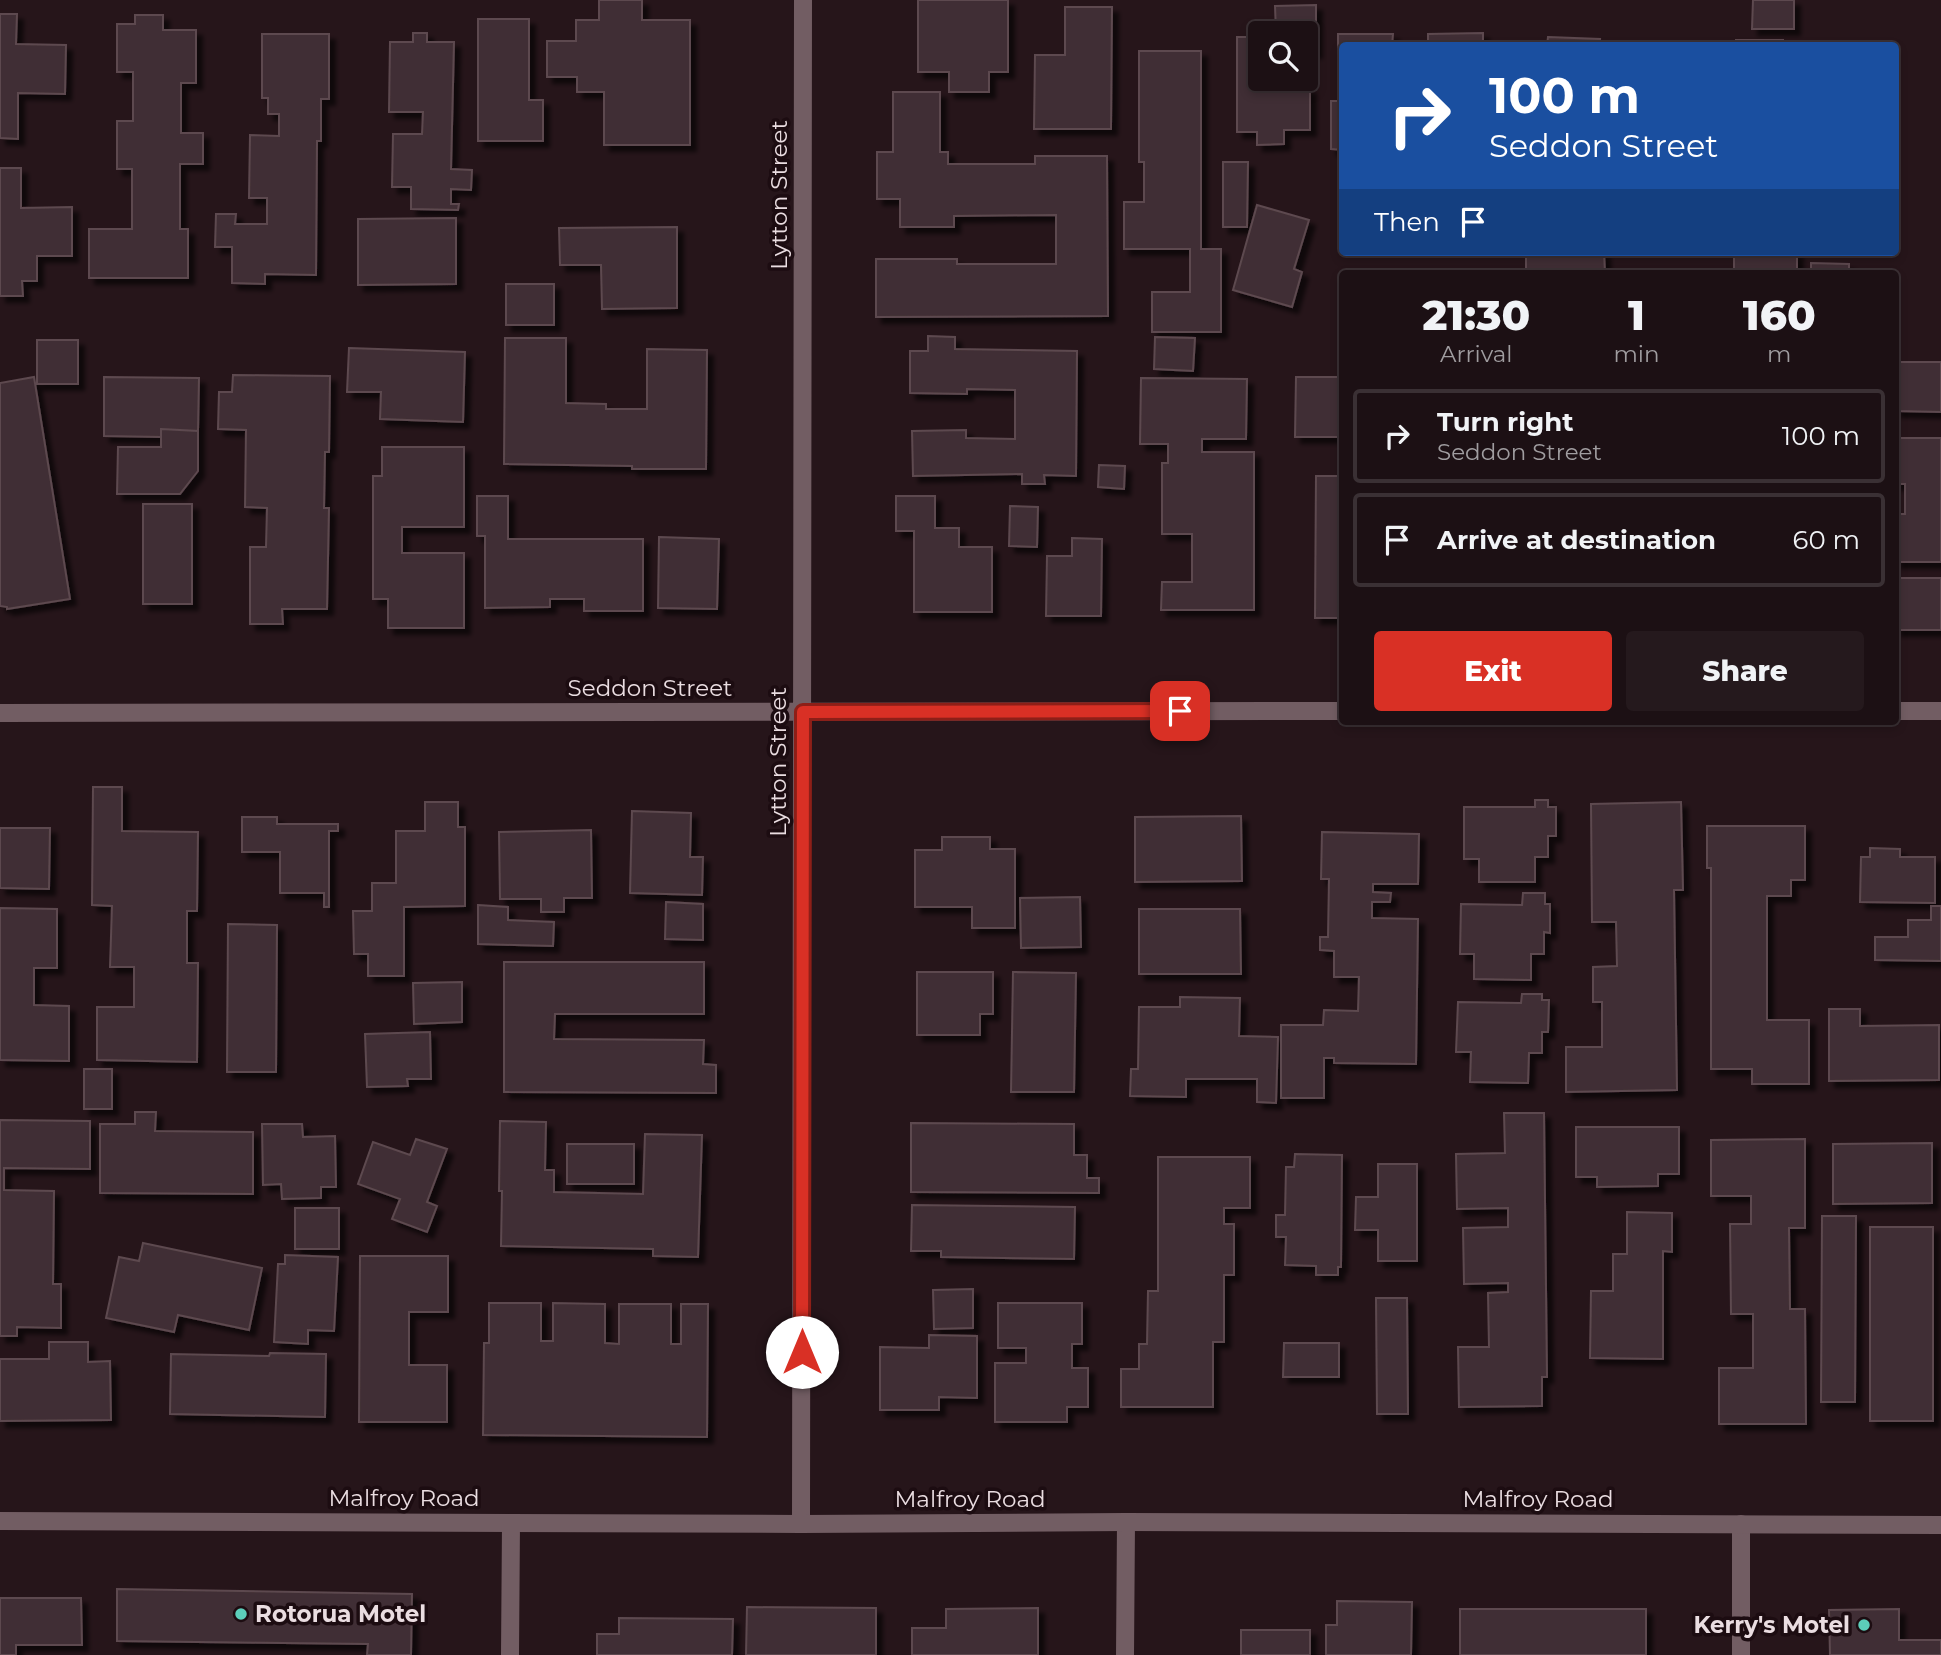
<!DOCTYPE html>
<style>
:root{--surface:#1c1014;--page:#25191d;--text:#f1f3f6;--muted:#a09da0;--line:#3a3034;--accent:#d93025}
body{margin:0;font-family:Montserrat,sans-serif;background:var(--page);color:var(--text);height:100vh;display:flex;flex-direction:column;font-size:26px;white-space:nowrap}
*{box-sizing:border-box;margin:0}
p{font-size:23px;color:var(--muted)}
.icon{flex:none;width:38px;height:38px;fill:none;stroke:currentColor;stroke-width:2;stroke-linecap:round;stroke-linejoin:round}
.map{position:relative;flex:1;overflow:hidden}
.side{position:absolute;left:1339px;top:270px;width:560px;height:455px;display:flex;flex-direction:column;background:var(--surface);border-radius:7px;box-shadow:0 4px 10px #0003,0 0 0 2px var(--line)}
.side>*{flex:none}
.banner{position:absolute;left:1339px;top:42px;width:560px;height:214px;border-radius:7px;box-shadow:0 4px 10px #0003,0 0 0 2px var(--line);background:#1a4fa0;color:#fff;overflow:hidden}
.tools{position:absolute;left:1248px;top:21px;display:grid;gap:14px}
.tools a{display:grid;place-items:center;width:70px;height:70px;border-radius:7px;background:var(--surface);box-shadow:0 4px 10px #0003,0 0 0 2px var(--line);font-size:35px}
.pin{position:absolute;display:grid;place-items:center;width:60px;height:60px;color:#fff;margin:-30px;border-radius:14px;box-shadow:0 4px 10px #0006}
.me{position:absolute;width:77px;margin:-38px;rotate:0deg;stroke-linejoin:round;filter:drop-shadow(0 0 5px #0008)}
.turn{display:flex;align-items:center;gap:24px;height:147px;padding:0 35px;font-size:32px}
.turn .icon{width:91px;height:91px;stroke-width:2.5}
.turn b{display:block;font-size:49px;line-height:60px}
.then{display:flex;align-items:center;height:66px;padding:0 35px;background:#0003;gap:14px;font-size:26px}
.eta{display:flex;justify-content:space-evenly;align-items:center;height:119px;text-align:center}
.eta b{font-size:42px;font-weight:800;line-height:49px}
.button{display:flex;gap:14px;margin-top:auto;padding:14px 35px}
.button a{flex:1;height:80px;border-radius:7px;background:var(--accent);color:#fff;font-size:28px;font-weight:800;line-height:80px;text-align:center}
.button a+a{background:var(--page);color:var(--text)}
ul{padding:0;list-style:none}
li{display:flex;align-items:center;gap:21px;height:94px;margin:0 14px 10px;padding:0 21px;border:4px solid var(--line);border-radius:7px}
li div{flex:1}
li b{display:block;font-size:26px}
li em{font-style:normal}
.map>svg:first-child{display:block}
</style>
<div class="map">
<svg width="1941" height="1655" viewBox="0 0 1941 1655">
<defs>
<filter id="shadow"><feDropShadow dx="6" dy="6" stdDeviation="2" flood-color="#0009"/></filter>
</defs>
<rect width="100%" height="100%" fill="#26151a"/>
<path fill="#412f34" stroke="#5d494f" stroke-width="2" filter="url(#shadow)" d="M 599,0 L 642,0 L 642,20 L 690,20 L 690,145 L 604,145 L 604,92 L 577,92 L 577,77 L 547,77 L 547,41 L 576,41 L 576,20 L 599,20 Z
M 918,0 L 1008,0 L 1008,72 L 989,72 L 989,92 L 949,92 L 949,72 L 918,72 Z
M 1753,0 L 1794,0 L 1794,29 L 1752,29 Z
M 1316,5 L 1316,52 L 1306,52 L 1306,33 L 1276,33 L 1275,6 Z
M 1065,7 L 1112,7 L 1111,129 L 1034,129 L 1035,55 L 1065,55 Z
M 0,14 L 17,14 L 16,44 L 66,45 L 65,94 L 18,93 L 18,139 L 0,138 Z
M 135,15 L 163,15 L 163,30 L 196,30 L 196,83 L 181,83 L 181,133 L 203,133 L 203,164 L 180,164 L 180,229 L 188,229 L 188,278 L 89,278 L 89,229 L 132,229 L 132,169 L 117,169 L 117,121 L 133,121 L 133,72 L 117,72 L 117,24 L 135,24 Z
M 478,19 L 529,19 L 529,100 L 543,100 L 543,141 L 478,141 Z
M 413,33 L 427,33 L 427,42 L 454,42 L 451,169 L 472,170 L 471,190 L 451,189 L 451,204 L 459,204 L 458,210 L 411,209 L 411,187 L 392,187 L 393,134 L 422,134 L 423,112 L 389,112 L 390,42 L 413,42 Z
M 1483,33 L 1483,46 L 1428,46 L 1428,34 Z
M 262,34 L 329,34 L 329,99 L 321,99 L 321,141 L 317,141 L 316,275 L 265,274 L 265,284 L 232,283 L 232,247 L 215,247 L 216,214 L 236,214 L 235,224 L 267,224 L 267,198 L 249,198 L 250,135 L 279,136 L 279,114 L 268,114 L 268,98 L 262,98 Z
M 1338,34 L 1393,34 L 1392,46 L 1342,46 L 1342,150 L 1331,149 L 1331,101 L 1338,101 Z
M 1237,37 L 1260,37 L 1260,79 L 1290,79 L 1290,88 L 1310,88 L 1310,130 L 1284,130 L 1284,144 L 1257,145 L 1257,132 L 1237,132 Z
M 1548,37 L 1600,39 L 1599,46 L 1547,46 Z
M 1736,40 L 1783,40 L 1783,46 L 1736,46 Z
M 1630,42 L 1690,42 L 1690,46 L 1630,46 Z
M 1139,51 L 1201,51 L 1201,249 L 1221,249 L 1221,332 L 1152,332 L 1152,292 L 1190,292 L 1190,249 L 1124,249 L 1124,202 L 1144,202 L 1144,162 L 1139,162 Z
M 893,92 L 940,92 L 940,152 L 948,152 L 948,164 L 1035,164 L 1035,156 L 1107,156 L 1108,316 L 876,317 L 876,259 L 957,259 L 957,264 L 1056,264 L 1056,215 L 954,216 L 954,227 L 900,227 L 900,199 L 877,199 L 877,152 L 893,152 Z
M 1223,162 L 1248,162 L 1247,227 L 1223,227 Z
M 0,168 L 21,168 L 21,208 L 72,207 L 72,256 L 37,256 L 37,281 L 22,281 L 23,296 L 0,296 Z
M 1257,205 L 1309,220 L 1294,269 L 1302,272 L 1292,307 L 1233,290 Z
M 456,218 L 456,284 L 358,285 L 358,219 Z
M 677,227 L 677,308 L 602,309 L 601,265 L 560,265 L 559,228 Z
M 1526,252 L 1604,252 L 1605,273 L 1526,273 Z
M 1734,252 L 1797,252 L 1797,273 L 1734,273 Z
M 1811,263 L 1849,264 L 1849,273 L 1811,273 Z
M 506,284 L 554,284 L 554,325 L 506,325 Z
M 928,336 L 955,337 L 955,349 L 1077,351 L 1076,476 L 1044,475 L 1045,484 L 1022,484 L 1022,474 L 913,476 L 912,431 L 966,430 L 966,438 L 1015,439 L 1015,390 L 967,389 L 967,394 L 910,393 L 910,351 L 928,351 Z
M 1155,337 L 1195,338 L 1193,371 L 1154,369 Z
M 505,338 L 566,338 L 566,403 L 606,404 L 606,409 L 647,409 L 647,349 L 707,350 L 706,469 L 632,469 L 632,466 L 504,464 Z
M 37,340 L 78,340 L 78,384 L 37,384 Z
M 349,348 L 465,352 L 463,422 L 380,419 L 381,392 L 347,392 Z
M 1895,362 L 1941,362 L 1941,412 L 1895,411 Z
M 233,375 L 330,376 L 329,452 L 325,452 L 324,508 L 329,508 L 327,609 L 282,609 L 283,624 L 250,624 L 250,547 L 266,547 L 267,508 L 245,507 L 246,430 L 218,429 L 219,392 L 232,392 Z
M 34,377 L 70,599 L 7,609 L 7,607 L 0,606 L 0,383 Z
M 104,377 L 199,378 L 198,431 L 161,429 L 161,437 L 104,436 Z
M 1296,377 L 1342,377 L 1342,437 L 1295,437 Z
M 1141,378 L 1247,379 L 1246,439 L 1202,439 L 1202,452 L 1254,452 L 1254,610 L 1161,610 L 1162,582 L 1192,582 L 1192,534 L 1162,534 L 1162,463 L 1168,463 L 1168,444 L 1140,444 Z
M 161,429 L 198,431 L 198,471 L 180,494 L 117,494 L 118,447 L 161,447 Z
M 1895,438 L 1941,438 L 1941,562 L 1895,562 L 1895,514 L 1905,514 L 1905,484 L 1895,484 Z
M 382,447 L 464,447 L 464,527 L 402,527 L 402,553 L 464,553 L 464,628 L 388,628 L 388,599 L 373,599 L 373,476 L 382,476 Z
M 1099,465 L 1125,466 L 1124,489 L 1098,487 Z
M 1316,476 L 1342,476 L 1342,618 L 1315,618 Z
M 477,496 L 508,496 L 508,539 L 643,539 L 643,611 L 584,611 L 584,599 L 550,599 L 550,607 L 485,608 L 485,536 L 477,536 Z
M 896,496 L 935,496 L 935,528 L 959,528 L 959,547 L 992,547 L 992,612 L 914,612 L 914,531 L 896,531 Z
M 143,504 L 192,504 L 192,604 L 143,604 Z
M 1010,506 L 1038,507 L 1037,547 L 1009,546 Z
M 659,537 L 719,539 L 717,609 L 658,608 Z
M 1072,538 L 1102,539 L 1101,616 L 1046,616 L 1047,556 L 1072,556 Z
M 1895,578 L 1941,578 L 1941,630 L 1895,630 Z
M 93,787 L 122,787 L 122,831 L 198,832 L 197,911 L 187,911 L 187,963 L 198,963 L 197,1062 L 97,1060 L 97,1007 L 134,1007 L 134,967 L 110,967 L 112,906 L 92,905 Z
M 1535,800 L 1548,800 L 1548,807 L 1556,807 L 1556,836 L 1548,836 L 1548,857 L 1535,857 L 1535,882 L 1479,882 L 1479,859 L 1464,859 L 1464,807 L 1535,807 Z
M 425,802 L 458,802 L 458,827 L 465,827 L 465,906 L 404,907 L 404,976 L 368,976 L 368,954 L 354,954 L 353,911 L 372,911 L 372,883 L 396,883 L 396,831 L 425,831 Z
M 1681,802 L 1683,890 L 1674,890 L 1677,1090 L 1566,1092 L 1566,1047 L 1602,1047 L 1602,1002 L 1593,1002 L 1593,967 L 1617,966 L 1616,922 L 1592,922 L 1591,804 Z
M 632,811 L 691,813 L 690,857 L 703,857 L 702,895 L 630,893 Z
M 1241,816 L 1242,881 L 1135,882 L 1135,817 Z
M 242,817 L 277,817 L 277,824 L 338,824 L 338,831 L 329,831 L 329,907 L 324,907 L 324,893 L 280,893 L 280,852 L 242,852 Z
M 1707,826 L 1805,826 L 1805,880 L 1791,880 L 1791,896 L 1767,896 L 1767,1020 L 1809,1020 L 1809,1084 L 1752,1084 L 1752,1069 L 1711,1069 L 1711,868 L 1707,868 Z
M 0,828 L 50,828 L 49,889 L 0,888 Z
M 591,830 L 592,898 L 564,898 L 564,912 L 541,912 L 541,899 L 500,899 L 499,832 Z
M 1322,832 L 1419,834 L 1418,884 L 1373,884 L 1373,892 L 1391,893 L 1390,902 L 1372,902 L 1372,918 L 1418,919 L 1416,1064 L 1334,1063 L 1334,1058 L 1324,1058 L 1324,1098 L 1281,1098 L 1281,1025 L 1323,1025 L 1324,1010 L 1358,1011 L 1359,977 L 1334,977 L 1334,951 L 1320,950 L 1320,937 L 1328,937 L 1329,879 L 1321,879 Z
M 942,837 L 990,837 L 990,849 L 1015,849 L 1015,928 L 972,928 L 972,907 L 915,907 L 915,850 L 942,850 Z
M 1870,848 L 1900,849 L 1900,857 L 1935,857 L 1935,903 L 1860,902 L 1861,857 L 1870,857 Z
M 1523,893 L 1545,893 L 1545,904 L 1550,904 L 1550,933 L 1544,932 L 1544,954 L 1531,954 L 1531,980 L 1474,979 L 1474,954 L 1460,954 L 1461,904 L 1522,905 Z
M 1080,897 L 1081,947 L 1021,948 L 1020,898 Z
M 666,902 L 703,904 L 703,940 L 665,939 Z
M 478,905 L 508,907 L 508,920 L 554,922 L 553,946 L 478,944 Z
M 1931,906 L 1941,906 L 1941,961 L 1875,960 L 1875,937 L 1908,937 L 1908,920 L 1931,920 Z
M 0,908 L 57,909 L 57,968 L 34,968 L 34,1005 L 69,1006 L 69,1061 L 0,1060 Z
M 1139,909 L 1240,909 L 1241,974 L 1139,974 Z
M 228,924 L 277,925 L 276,1072 L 227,1072 Z
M 504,962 L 704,962 L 704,1014 L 555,1014 L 554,1039 L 704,1040 L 703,1064 L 716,1065 L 716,1093 L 504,1092 Z
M 917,972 L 993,972 L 993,1014 L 980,1014 L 980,1035 L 917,1035 Z
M 1013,972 L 1076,973 L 1074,1092 L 1011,1092 Z
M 462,982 L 462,1022 L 414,1024 L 413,983 Z
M 1522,994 L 1542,994 L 1542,1000 L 1549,1000 L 1548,1032 L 1542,1032 L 1542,1053 L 1529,1053 L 1528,1083 L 1470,1082 L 1471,1052 L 1456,1052 L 1458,1002 L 1521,1003 Z
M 1180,997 L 1240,998 L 1239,1036 L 1278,1037 L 1276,1103 L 1257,1102 L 1257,1079 L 1186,1079 L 1186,1097 L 1130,1096 L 1131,1069 L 1138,1069 L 1139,1007 L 1180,1007 Z
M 1829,1009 L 1860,1009 L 1860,1026 L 1939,1025 L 1939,1080 L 1829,1081 Z
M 430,1032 L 431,1079 L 407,1079 L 408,1086 L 367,1087 L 365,1034 Z
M 84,1069 L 112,1069 L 112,1109 L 84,1109 Z
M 135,1112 L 156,1112 L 155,1131 L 253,1132 L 253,1194 L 100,1193 L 100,1124 L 135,1124 Z
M 1504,1113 L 1544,1113 L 1547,1377 L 1542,1377 L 1542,1406 L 1459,1407 L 1458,1347 L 1489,1347 L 1488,1293 L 1508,1292 L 1508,1283 L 1464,1284 L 1463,1228 L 1508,1227 L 1508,1208 L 1457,1209 L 1456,1154 L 1505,1153 Z
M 0,1120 L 90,1121 L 90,1169 L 4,1168 L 4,1190 L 54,1191 L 53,1284 L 61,1284 L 61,1328 L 17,1327 L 17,1336 L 0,1336 Z
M 500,1121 L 546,1122 L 545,1170 L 554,1170 L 554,1192 L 643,1194 L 645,1134 L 702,1135 L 698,1257 L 653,1256 L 653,1249 L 501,1246 L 502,1191 L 499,1191 Z
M 911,1123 L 1074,1124 L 1074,1155 L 1087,1155 L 1087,1178 L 1099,1178 L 1099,1193 L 911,1192 Z
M 262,1124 L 302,1124 L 303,1137 L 335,1136 L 336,1187 L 321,1187 L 321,1198 L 282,1199 L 281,1184 L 263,1185 Z
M 1576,1127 L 1679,1127 L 1679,1174 L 1658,1174 L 1658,1186 L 1597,1187 L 1597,1177 L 1576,1177 Z
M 416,1139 L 447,1149 L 427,1202 L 437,1206 L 427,1232 L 392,1219 L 400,1199 L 358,1184 L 373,1142 L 410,1155 Z
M 1805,1139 L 1805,1228 L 1789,1228 L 1790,1309 L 1805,1309 L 1806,1424 L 1719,1424 L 1719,1368 L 1753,1368 L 1753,1314 L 1731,1314 L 1730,1224 L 1751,1224 L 1751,1196 L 1711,1196 L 1711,1140 Z
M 1932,1143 L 1932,1203 L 1833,1204 L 1833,1144 Z
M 567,1144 L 634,1144 L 634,1184 L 567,1184 Z
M 1295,1154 L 1342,1155 L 1341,1267 L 1338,1267 L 1338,1275 L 1316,1275 L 1316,1266 L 1285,1265 L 1286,1237 L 1276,1237 L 1276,1215 L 1285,1215 L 1286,1167 L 1294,1167 Z
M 1158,1157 L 1250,1157 L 1250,1208 L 1224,1208 L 1224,1224 L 1234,1224 L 1234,1275 L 1224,1275 L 1224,1342 L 1213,1342 L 1213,1407 L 1121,1407 L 1121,1369 L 1139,1369 L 1139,1344 L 1147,1344 L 1148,1291 L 1158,1291 Z
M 1378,1164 L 1417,1164 L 1417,1261 L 1378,1261 L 1378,1230 L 1355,1230 L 1356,1197 L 1378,1197 Z
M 912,1205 L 1075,1207 L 1074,1259 L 941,1257 L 941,1251 L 911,1251 Z
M 295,1208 L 339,1208 L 339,1249 L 295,1249 Z
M 1627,1212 L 1672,1213 L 1672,1252 L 1663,1251 L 1663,1359 L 1590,1358 L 1591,1291 L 1613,1291 L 1613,1254 L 1627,1254 Z
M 1822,1216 L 1856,1216 L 1855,1402 L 1821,1402 Z
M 1870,1227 L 1933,1227 L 1933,1421 L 1870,1421 Z
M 143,1243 L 262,1268 L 249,1330 L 178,1315 L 174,1332 L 106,1318 L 119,1257 L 139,1261 Z
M 285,1255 L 338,1257 L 334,1331 L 308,1330 L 308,1344 L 274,1342 L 278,1264 L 285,1264 Z
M 360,1256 L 448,1256 L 448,1312 L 409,1312 L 409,1365 L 447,1365 L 447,1422 L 359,1422 Z
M 973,1289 L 973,1328 L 934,1329 L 933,1290 Z
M 1376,1298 L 1407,1298 L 1408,1414 L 1377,1414 Z
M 489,1303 L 541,1303 L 541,1341 L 553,1341 L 553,1303 L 605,1304 L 605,1343 L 619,1344 L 619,1304 L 671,1304 L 671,1344 L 681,1344 L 681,1304 L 708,1304 L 707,1437 L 483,1435 L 484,1343 L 489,1343 Z
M 998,1303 L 1082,1303 L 1082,1344 L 1072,1344 L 1072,1368 L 1088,1368 L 1088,1407 L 1067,1407 L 1067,1422 L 995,1422 L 995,1363 L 1026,1363 L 1026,1348 L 998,1348 Z
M 929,1335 L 977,1336 L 977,1398 L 939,1397 L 939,1410 L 880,1410 L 880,1347 L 929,1348 Z
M 49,1342 L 88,1342 L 88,1362 L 110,1361 L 111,1420 L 0,1421 L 0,1359 L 49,1359 Z
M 1284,1343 L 1339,1343 L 1339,1377 L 1283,1377 Z
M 270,1353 L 326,1354 L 325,1417 L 170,1414 L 171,1354 L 269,1356 Z
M 117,1589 L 412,1594 L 411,1655 L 367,1655 L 368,1644 L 117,1641 Z
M 0,1598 L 81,1598 L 82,1645 L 16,1645 L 16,1655 L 0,1655 Z
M 1337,1601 L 1412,1602 L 1411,1655 L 1326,1655 L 1326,1625 L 1337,1625 Z
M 747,1607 L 876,1608 L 876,1655 L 746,1655 Z
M 1038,1608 L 1038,1655 L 912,1655 L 912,1628 L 946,1628 L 946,1609 Z
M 1460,1609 L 1646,1609 L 1646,1655 L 1460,1655 Z
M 1899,1609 L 1899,1640 L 1941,1640 L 1941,1655 L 1830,1655 L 1829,1610 Z
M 619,1618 L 733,1619 L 732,1655 L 597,1655 L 597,1634 L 619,1634 Z
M 1241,1630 L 1310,1630 L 1310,1655 L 1241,1655 Z"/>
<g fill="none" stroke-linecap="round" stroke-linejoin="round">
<path stroke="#725d63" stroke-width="18" d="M 1895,711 L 1941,711
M 0,713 L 1342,711
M 801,1524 L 803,0
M 510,1655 L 511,1523
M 1125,1655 L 1126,1522
M 1741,1655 L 1741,1524"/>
<path stroke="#725d63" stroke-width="18" d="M 0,1521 L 801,1524 L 1126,1522 L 1941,1525"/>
</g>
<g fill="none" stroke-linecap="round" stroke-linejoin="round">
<g stroke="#8d1f18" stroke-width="18">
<path id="route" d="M 802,1352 L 803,712 L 1180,711"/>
</g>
<use href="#route" stroke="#d93025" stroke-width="12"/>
</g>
<g fill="#5cceba" stroke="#1c0c11" stroke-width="2.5">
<circle cx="241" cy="1614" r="7"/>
<circle cx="1864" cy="1625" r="7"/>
</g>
<g text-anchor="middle" stroke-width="7" stroke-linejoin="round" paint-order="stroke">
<g font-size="23" fill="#eadde1" stroke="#1c0c11">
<text transform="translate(779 195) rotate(-90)" y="8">Lytton Street</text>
<text x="650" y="696">Seddon Street</text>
<text transform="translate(778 762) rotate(-90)" y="8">Lytton Street</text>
<text x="404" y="1506">Malfroy Road</text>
<text x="970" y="1507">Malfroy Road</text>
<text x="1538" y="1507">Malfroy Road</text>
</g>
<g font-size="23" font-weight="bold" fill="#eadde1" stroke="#1c0c11" text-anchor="start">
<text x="255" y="1622">Rotorua Motel</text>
<text x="1850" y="1633" text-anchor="end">Kerry's Motel</text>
</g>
</g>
</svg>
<div class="tools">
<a><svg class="icon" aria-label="search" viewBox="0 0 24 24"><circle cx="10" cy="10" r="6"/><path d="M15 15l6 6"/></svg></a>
</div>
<div class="pin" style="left:1180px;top:711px;background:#d93025"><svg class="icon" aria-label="arrive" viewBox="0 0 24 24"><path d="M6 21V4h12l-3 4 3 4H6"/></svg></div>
<svg class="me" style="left:802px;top:1352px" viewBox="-20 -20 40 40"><circle r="19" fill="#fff"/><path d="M0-13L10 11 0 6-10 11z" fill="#d93025"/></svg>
<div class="banner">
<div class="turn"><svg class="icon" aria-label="right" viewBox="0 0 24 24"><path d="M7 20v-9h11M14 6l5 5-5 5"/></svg><div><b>100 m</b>Seddon Street</div></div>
<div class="then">Then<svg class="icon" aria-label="arrive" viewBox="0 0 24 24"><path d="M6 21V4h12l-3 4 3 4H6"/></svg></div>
</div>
<section class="side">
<div class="eta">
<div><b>21:30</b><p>Arrival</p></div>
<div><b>1</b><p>min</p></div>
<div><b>160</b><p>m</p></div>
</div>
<ul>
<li><svg class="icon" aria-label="right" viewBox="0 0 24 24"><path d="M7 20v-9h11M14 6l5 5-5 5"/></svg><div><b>Turn right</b><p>Seddon Street</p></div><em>100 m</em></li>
<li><svg class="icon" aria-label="arrive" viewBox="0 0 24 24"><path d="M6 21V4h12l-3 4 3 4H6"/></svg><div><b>Arrive at destination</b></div><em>60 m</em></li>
</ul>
<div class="button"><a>Exit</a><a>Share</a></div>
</section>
</div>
